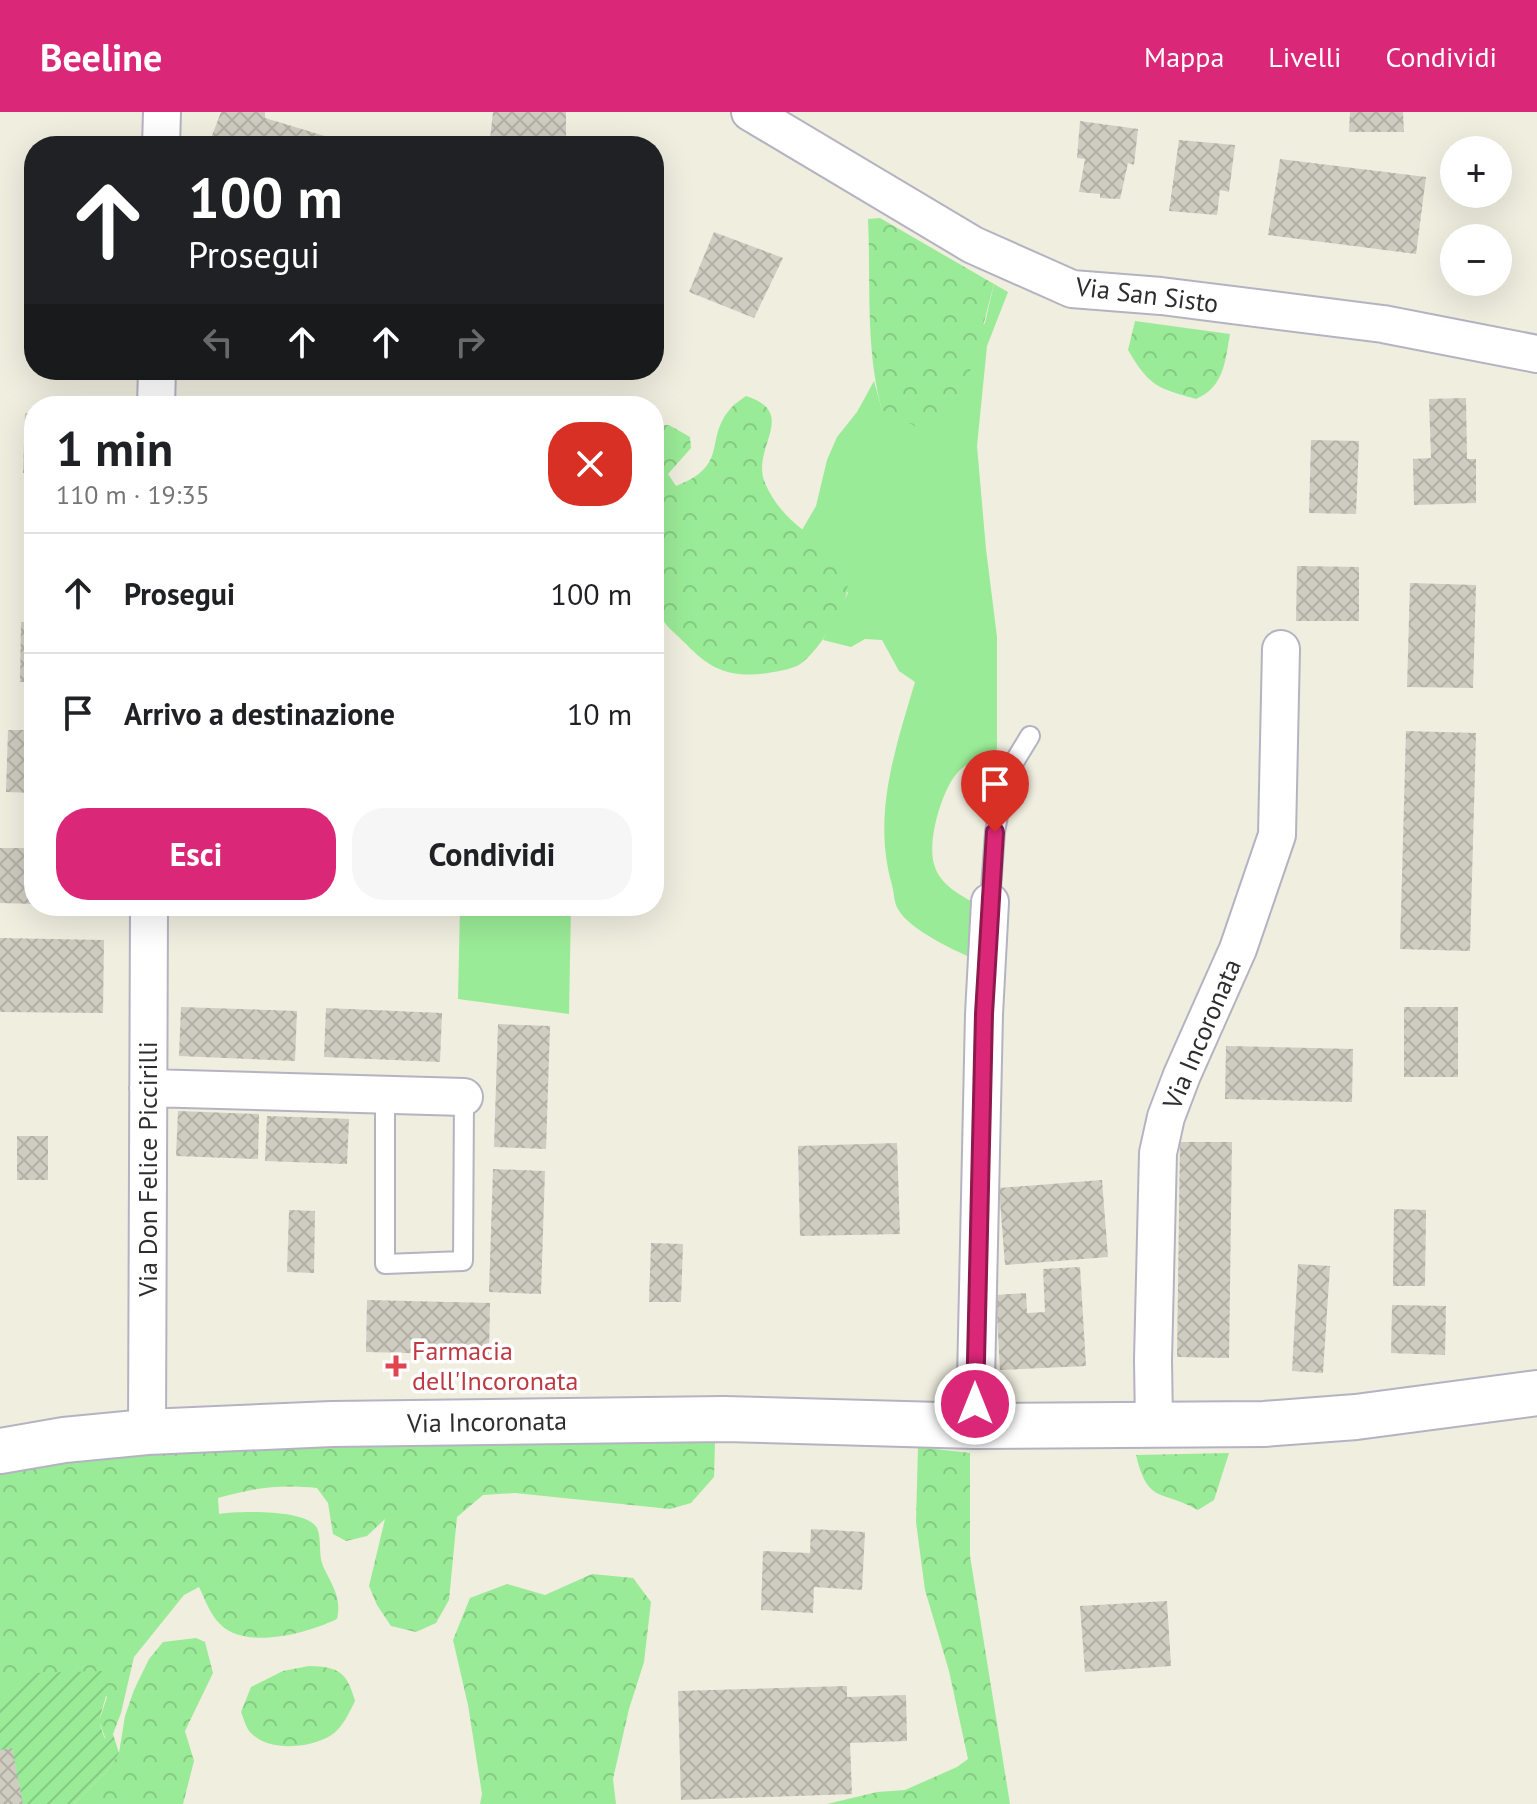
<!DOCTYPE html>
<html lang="it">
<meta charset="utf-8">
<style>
:root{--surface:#fff;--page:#f6f6f6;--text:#202124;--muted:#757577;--line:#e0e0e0;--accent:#db2777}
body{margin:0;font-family:"PT Sans",sans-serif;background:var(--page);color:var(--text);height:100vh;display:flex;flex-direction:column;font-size:30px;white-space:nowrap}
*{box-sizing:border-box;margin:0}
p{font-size:26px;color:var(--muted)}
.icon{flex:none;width:44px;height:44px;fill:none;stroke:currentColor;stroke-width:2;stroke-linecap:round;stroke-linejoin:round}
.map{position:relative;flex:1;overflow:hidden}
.side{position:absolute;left:24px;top:284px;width:640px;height:520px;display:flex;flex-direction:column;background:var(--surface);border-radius:32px;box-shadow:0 8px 32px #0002}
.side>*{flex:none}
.guide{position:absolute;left:24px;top:24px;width:640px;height:244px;border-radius:32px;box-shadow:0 8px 32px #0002;background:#202124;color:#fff;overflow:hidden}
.tools{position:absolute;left:1440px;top:24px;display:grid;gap:16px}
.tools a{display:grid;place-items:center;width:72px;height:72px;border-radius:50%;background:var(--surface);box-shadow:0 8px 32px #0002;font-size:40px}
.pin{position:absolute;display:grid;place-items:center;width:68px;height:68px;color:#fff;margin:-82px -34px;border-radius:50% 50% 50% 0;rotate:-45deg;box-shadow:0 0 8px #0007}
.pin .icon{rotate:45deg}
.me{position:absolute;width:88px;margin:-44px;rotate:0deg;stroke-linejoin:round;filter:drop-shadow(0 0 6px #0008)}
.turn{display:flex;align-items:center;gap:28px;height:168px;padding:0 32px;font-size:36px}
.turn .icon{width:104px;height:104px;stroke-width:2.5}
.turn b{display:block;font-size:56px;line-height:68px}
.lanes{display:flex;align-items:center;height:76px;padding:0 32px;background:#0003;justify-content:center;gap:40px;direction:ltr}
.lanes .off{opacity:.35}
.round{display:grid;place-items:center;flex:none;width:84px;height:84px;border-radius:32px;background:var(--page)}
.overview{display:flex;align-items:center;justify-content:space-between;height:136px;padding:0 32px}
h1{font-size:48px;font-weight:600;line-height:60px}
.cta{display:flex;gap:16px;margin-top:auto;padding:16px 32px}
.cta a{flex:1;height:92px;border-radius:32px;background:var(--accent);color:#fff;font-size:32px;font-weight:600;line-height:92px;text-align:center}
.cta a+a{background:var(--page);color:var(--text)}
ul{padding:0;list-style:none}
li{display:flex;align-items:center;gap:24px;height:120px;padding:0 32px;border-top:2px solid var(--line)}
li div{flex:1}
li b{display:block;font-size:30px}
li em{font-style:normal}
header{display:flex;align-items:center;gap:48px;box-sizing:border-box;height:112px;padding:0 40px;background:var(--accent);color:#fff}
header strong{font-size:38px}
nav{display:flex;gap:44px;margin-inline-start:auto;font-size:28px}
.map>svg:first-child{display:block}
</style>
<header>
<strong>Beeline</strong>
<nav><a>Mappa</a><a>Livelli</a><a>Condividi</a></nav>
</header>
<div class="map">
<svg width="1537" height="1692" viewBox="0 0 1537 1692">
<defs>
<pattern id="forest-crowns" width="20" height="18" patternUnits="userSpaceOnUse" patternTransform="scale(2)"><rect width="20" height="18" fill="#9aeb97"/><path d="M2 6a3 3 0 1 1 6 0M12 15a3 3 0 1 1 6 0" fill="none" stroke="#85ca82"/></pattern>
<pattern id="garden-furrows" width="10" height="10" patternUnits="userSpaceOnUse" patternTransform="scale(2)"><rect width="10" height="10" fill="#9aeb97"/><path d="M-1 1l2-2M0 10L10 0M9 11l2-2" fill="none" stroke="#85ca82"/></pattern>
<pattern id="building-cross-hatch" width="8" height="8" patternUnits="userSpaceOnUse" patternTransform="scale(2)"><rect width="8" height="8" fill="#cfcdc1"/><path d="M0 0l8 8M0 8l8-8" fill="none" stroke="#b2b0a6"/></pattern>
</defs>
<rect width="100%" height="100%" fill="#f0eedf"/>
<path fill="#9aeb97" d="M 994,172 L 1008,180 L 987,234 L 977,334 L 986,437 L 997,525 L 997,637 C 985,644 969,649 959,659 C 942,676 927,729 934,752 C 940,774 961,783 978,793 L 980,849 C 958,841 908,817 898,797 C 894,791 894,780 892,773 C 872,704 895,637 915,570 L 899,559 L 882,528 L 865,527 L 851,535 L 823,528 L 848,481 L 802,418 L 816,394 L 827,348 L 837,325 L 857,300 L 874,269 L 882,298 L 985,211 Z
M 460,794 L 571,794 L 569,902 L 458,887 Z"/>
<path fill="url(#forest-crowns)" d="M 880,106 L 994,172 L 974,249 L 961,281 L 936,309 L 915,314 L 882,298 C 865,236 871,171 868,107 Z
M 1135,209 L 1230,222 C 1225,250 1224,275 1196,287 C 1157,276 1149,274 1128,238 Z
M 746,284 C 800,301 750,336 765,371 C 773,390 787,406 803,418 C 820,431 839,438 846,460 C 851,477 844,492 836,506 C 827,522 817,538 803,550 C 795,557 779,559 768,561 C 731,566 712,559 686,532 C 667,513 665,516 654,489 L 654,313 L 669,313 L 690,325 L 691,336 L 668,362 L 676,374 C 731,353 703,327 731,296 C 735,291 741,288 746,284 Z
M 383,1330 L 715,1330 L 714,1365 L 691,1391 L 670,1397 L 515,1381 L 483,1383 L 457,1405 L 449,1488 L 436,1511 L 416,1520 L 391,1514 L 377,1493 L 369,1474 L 385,1407 L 367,1424 L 346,1429 L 333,1422 L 328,1391 L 317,1376 C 278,1372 254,1376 218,1386 L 219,1402 C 239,1399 307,1397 317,1416 C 322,1427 318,1442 323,1454 C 332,1473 342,1486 337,1507 C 308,1521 247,1538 221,1513 C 210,1503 205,1487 199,1475 L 184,1483 L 134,1545 L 121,1601 L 113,1622 L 106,1628 L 99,1609 L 107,1585 L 82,1561 L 31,1561 L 0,1584 L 0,1354 L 65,1345 Z
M 918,1335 L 970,1341 L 970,1444 L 1010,1692 L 827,1692 L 877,1680 L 905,1678 L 957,1655 L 968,1647 L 949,1559 L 925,1478 L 916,1410 Z
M 1229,1341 L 1214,1388 L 1198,1398 C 1161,1377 1148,1393 1136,1343 Z
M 592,1462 L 633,1466 L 651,1490 L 644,1550 L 629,1597 L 613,1667 L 616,1692 L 480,1692 L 482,1682 L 468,1593 L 453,1528 L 470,1486 L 507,1472 L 545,1483 Z
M 196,1526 L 205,1530 L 213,1561 L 185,1619 L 194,1649 L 183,1692 L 74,1692 L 108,1658 L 119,1641 L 125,1604 L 134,1578 L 149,1547 L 163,1530 Z
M 309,1554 C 339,1555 347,1560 355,1589 C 349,1601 342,1617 330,1624 C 309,1636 270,1640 252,1622 C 246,1617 244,1607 241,1600 L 251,1575 L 283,1559 Z"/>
<path fill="url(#garden-furrows)" d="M 102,1559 C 114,1574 102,1591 100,1607 C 99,1613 103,1621 105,1627 L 113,1622 L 119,1641 L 108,1658 L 74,1692 L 0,1692 L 0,1584 L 2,1581 L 31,1561 Z"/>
<path fill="url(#building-cross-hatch)" d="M 221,0 L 265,0 L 265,6 L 358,34 L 208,34 Z
M 493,0 L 566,0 L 566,34 L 500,34 L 500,27 L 490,27 Z
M 1350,0 L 1403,0 L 1404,20 L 1349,20 Z
M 1080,9 L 1138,17 L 1134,53 L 1128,51 L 1120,87 L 1100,86 L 1100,82 L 1079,80 L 1085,47 L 1077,46 Z
M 1179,28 L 1235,33 L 1229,80 L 1220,78 L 1217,103 L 1169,99 Z
M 1280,47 L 1426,65 L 1416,142 L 1268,123 Z
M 714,120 L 783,146 L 754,206 L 689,180 Z
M 1466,286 L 1467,347 L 1476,347 L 1476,391 L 1414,393 L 1413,347 L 1431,346 L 1429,287 Z
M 25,301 L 34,301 L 34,361 L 23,361 Z
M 1311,328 L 1359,329 L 1356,402 L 1309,401 Z
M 26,406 L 34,406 L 34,466 L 25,466 Z
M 1297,454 L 1359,455 L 1359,509 L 1296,509 Z
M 1410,471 L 1476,473 L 1473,576 L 1407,575 Z
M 21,510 L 34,510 L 34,570 L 20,570 Z
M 8,618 L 34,618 L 34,681 L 6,680 Z
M 1406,619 L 1476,621 L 1470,839 L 1400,837 Z
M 0,736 L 34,736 L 34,792 L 0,791 Z
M 0,826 L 104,828 L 103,901 L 0,900 Z
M 181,895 L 297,899 L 295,949 L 179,944 Z
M 1404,895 L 1458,895 L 1458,965 L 1404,965 Z
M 326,896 L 442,901 L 440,950 L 324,945 Z
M 498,912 L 550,914 L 546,1037 L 494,1035 Z
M 1226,934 L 1353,937 L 1352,990 L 1225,987 Z
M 178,999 L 259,1002 L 258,1047 L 176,1044 Z
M 267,1004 L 349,1007 L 347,1052 L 265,1049 Z
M 17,1024 L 48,1024 L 48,1068 L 17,1068 Z
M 1180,1030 L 1232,1030 L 1229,1246 L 1177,1245 Z
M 897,1031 L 900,1122 L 800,1124 L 798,1034 Z
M 493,1057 L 545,1059 L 541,1182 L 489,1180 Z
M 1102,1068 L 1108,1145 L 1005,1153 L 999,1076 Z
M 1394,1097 L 1426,1098 L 1425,1174 L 1393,1174 Z
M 289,1098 L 315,1099 L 314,1161 L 287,1160 Z
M 651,1131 L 683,1132 L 681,1190 L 649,1190 Z
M 1298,1152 L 1330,1154 L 1323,1261 L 1292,1259 Z
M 1080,1155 L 1086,1254 L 1000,1258 L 996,1183 L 1026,1181 L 1027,1201 L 1045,1200 L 1043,1157 Z
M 367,1188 L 490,1191 L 489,1243 L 366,1240 Z
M 1392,1193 L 1446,1194 L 1445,1243 L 1391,1241 Z
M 811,1417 L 865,1420 L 862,1478 L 814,1475 L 813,1501 L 761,1498 L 763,1439 L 810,1441 Z
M 1167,1489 L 1171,1554 L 1085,1560 L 1080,1494 Z
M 847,1574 L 847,1585 L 906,1583 L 907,1629 L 850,1631 L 852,1682 L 681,1688 L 678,1579 Z
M 12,1636 L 23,1692 L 0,1692 L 0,1638 Z"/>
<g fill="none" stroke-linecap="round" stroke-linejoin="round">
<g stroke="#b4b3c2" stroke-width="22">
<path id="lane" d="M 990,790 L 995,720 L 1005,665 L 1030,624
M 385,983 L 385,1152 L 463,1149 L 464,985"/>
</g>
<g stroke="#b4b3c2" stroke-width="40">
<path id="street" d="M 750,0 L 973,133 L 1072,177 L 1161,184 L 1383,212 L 1537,242
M 161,34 L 162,0
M 156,294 L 157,258
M 148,976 L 464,985
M 1154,1313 L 1153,1248 L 1158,1041 L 1166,1005 L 1182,963 L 1238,837 L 1277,723 L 1281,537
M 975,1314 L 984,902 L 990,790
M 147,1320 L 149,794"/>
</g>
<g stroke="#b4b3c2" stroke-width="48">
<path id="secondary" d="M 0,1339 L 64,1328 L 147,1320 L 332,1312 L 724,1307 L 975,1314 L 1264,1312 L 1356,1305 L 1537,1281"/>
</g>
<use href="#lane" stroke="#fff" stroke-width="18"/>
<use href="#street" stroke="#fff" stroke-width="36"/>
<use href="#secondary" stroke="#fff" stroke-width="44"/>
</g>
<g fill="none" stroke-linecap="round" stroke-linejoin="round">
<g stroke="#8e194d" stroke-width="20">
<path id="route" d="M 975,1292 L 984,902 L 995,720"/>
</g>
<use href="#route" stroke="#db2777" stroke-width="14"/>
</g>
<path fill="#e0444e" stroke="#fff" stroke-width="3" d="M392 1242h8v8h8v8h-8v8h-8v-8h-8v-8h8z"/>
<g text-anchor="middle" stroke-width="7" stroke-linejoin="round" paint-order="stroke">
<g font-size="26" fill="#2d2d2d" stroke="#fff">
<text transform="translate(1147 183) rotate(7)" y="9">Via San Sisto</text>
<text transform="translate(1202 922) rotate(-67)" y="9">Via Incoronata</text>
<text transform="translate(148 1057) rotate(-90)" y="9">Via Don Felice Piccirilli</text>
<text transform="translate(487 1310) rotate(-1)" y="9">Via Incoronata</text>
</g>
<g font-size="26" fill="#be3a42" stroke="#fff" text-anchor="start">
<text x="412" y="1248">Farmacia<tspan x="412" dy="30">dell'Incoronata</tspan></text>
</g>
</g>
</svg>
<div class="tools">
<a>+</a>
<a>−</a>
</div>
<div class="pin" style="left:995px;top:720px;background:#d93025"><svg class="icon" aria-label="arrive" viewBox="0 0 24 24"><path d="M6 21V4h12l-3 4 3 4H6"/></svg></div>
<svg class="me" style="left:975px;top:1292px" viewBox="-20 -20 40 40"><circle r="17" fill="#db2777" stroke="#fff" stroke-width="3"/><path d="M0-11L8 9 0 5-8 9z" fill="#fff"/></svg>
<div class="guide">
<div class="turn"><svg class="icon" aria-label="ahead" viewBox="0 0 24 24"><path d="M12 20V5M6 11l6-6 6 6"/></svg><div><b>100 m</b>Prosegui</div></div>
<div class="lanes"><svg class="icon off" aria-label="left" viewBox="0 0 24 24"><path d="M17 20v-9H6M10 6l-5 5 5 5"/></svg><svg class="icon" aria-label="ahead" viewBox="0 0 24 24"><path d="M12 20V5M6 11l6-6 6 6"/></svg><svg class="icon" aria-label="ahead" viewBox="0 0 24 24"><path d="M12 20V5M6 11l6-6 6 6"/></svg><svg class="icon off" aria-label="right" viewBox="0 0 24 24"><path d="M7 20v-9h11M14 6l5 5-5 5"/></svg></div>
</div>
<section class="side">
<div class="overview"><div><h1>1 min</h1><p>110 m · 19:35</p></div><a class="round" style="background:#d93025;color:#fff"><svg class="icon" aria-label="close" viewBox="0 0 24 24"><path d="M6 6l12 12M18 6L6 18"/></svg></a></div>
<ul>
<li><svg class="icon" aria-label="ahead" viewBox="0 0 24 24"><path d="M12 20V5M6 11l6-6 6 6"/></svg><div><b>Prosegui</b></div><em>100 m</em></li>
<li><svg class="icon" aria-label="arrive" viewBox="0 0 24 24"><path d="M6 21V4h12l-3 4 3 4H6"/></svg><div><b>Arrivo a destinazione</b></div><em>10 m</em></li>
</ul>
<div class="cta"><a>Esci</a><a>Condividi</a></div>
</section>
</div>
